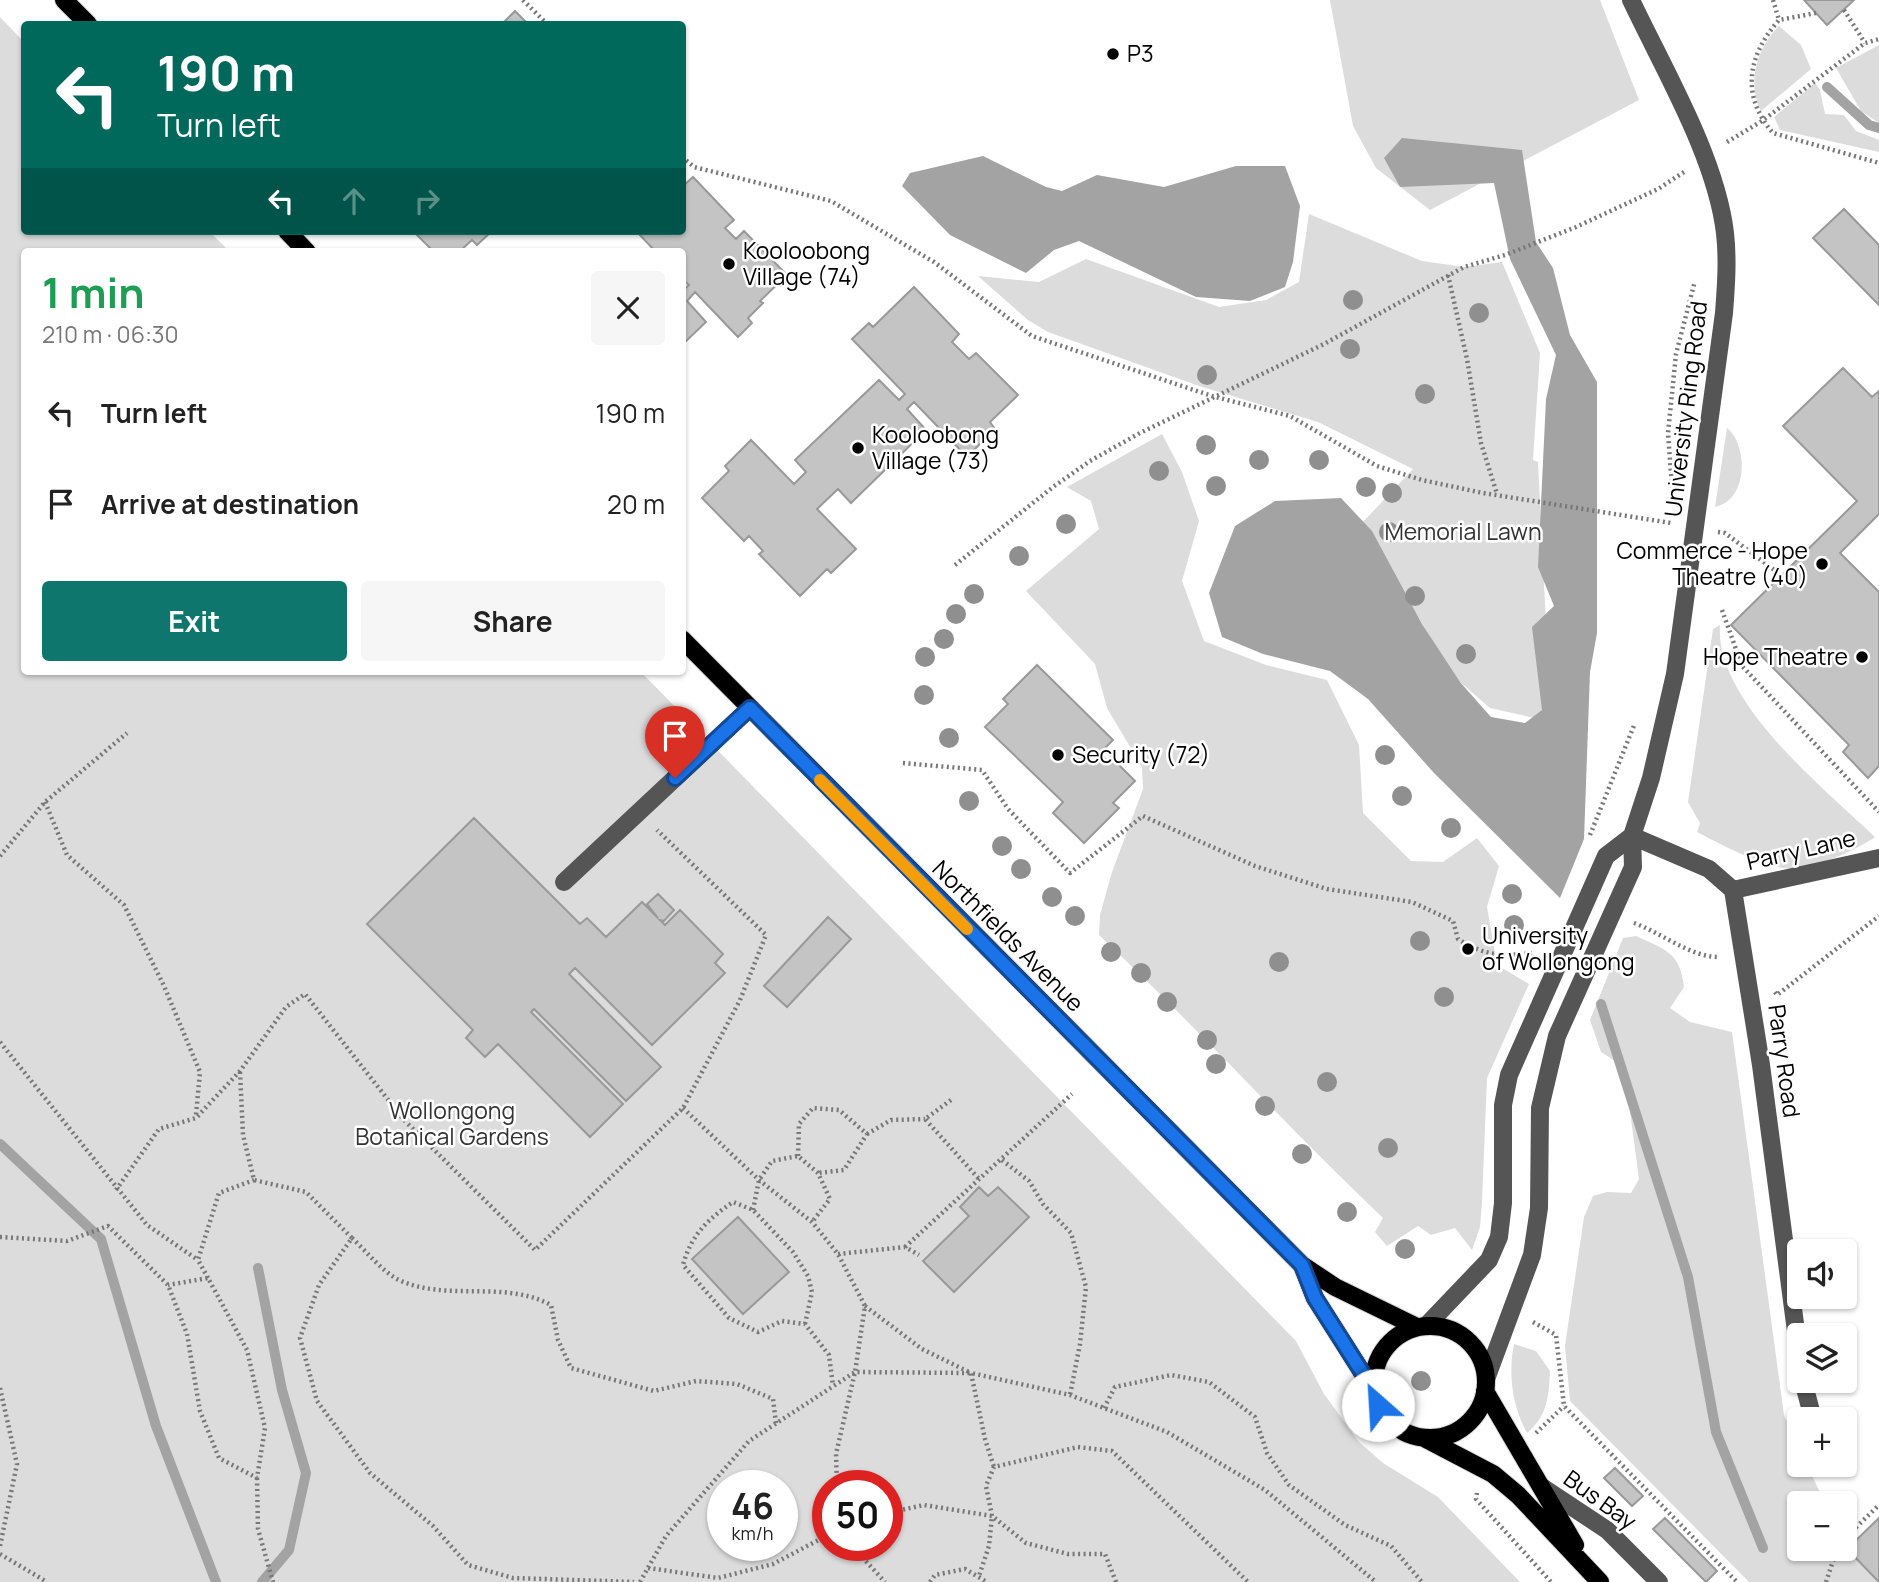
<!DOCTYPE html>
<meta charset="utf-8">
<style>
:root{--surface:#fff;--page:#f6f6f6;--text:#222;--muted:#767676;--accent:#0f766e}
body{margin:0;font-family:Manrope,sans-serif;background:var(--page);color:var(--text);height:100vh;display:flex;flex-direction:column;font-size:26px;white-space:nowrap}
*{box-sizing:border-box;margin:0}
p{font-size:23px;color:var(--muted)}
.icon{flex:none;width:38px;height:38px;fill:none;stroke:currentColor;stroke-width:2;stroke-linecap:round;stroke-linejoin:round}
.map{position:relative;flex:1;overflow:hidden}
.sheet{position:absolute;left:21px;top:248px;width:665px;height:427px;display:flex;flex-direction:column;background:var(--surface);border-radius:7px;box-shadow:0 2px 5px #0004}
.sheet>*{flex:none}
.banner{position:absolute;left:21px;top:21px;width:665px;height:214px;border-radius:7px;box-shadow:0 2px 5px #0004;background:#00695c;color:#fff;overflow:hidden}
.controls{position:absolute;left:1787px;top:1239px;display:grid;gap:14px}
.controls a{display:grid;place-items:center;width:70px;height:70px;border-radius:7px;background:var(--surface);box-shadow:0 2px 5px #0004;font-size:35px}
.speed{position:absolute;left:707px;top:1470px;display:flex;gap:14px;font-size:35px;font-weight:700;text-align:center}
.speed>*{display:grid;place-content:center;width:91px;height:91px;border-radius:50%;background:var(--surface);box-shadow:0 2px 5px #0004;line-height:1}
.speed small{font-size:18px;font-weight:400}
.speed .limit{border:10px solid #d22;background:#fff;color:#111}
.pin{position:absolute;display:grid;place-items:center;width:60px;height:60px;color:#fff;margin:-72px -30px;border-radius:50% 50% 50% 0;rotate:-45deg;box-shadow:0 0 7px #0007}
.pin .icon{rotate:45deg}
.me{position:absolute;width:77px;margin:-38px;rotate:334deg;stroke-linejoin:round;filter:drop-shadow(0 0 5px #0008)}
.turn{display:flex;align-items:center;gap:24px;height:147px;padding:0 21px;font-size:32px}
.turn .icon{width:91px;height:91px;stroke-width:2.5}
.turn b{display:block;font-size:49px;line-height:60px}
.lanes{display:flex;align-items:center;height:66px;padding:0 21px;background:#0003;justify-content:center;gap:35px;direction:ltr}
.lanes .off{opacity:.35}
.round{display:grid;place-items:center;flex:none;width:74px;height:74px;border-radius:7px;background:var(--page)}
.summary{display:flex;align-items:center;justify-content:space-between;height:119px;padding:0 21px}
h1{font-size:42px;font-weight:700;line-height:52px;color:#1e9e55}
.cta{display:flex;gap:14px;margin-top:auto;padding:14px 21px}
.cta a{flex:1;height:80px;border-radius:7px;background:var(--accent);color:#fff;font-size:28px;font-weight:700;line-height:80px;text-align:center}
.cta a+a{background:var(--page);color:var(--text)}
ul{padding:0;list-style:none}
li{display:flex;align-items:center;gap:21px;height:91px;padding:0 21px}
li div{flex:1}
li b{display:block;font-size:26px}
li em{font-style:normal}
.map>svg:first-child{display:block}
</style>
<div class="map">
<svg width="1879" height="1582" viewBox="0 0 1879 1582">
<rect width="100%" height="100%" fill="#fff"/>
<path fill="#dcdcdc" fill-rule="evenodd" d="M 1330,0 L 1600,0 L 1639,100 L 1430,210 L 1376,168 L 1353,126 Z
M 0,17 L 24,42 L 24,231 L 209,231 L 230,252 L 24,252 L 24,672 L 641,672 L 1296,1341 L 1324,1394 L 1359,1442 L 1383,1463 L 1438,1497 L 1520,1582 L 0,1582 ZM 723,1486 L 782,1486 L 782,1545 L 723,1545 ZM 828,1486 L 887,1486 L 887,1545 L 828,1545 Z
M 1779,26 L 1801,45 L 1811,69 L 1761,111 C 1746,82 1758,47 1779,26 Z
M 1879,45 L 1879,123 L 1861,111 L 1836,68 Z
M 1815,83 L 1820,90 L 1825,114 L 1844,115 L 1856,131 L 1879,140 L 1879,152 L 1780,130 L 1774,117 Z
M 1309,214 L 1422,261 L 1464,267 L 1502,262 L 1540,353 L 1533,460 L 1538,462 L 1550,704 L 1539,719 L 1490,708 L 1452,675 L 1363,522 L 1413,469 L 1318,422 L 1199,386 L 1048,332 L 1028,320 L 978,276 L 1039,282 L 1086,259 L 1219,307 L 1266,300 L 1299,282 Z
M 1727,428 C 1747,443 1750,499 1715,507 Z
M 1162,434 L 1182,472 L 1199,521 L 1182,581 L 1204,641 L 1266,665 L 1327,680 L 1359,745 L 1363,813 L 1411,861 L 1443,862 L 1477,838 L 1499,866 L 1487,907 L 1497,965 L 1529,984 L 1487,1078 L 1482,1202 L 1480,1227 L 1472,1250 L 1455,1228 L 1431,1235 L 1418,1226 L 1387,1246 L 1375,1232 L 1383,1218 C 1286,1126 1197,1027 1099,935 L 1100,915 L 1112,872 L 1143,789 L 1142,767 L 1107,708 L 1095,664 L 1026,591 L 1099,529 L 1091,501 L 1067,487 Z
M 1720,625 C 1714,701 1825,789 1875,837 C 1855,851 1808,872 1783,868 C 1753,862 1724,846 1697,832 L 1700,823 L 1688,802 L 1713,629 Z
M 1636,936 C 1666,950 1680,952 1684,987 L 1670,1008 L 1690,1022 L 1732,1032 L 1784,1415 L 1799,1447 L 1799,1465 L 1807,1465 L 1825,1503 L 1799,1503 L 1799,1549 L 1844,1549 L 1845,1544 L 1879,1582 L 1749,1582 L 1570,1401 L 1565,1346 L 1584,1217 L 1593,1196 L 1607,1192 L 1631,1193 L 1639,1179 L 1624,1067 L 1601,1052 L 1590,1020 L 1623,938 Z
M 1514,1344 L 1536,1351 L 1550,1371 C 1549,1396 1547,1417 1527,1433 C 1512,1406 1508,1373 1514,1344 Z"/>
<path fill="#a3a3a3" d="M 1402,138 L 1522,150 L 1536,242 L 1553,268 L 1570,335 L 1597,382 L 1597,633 L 1590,672 L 1584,839 L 1560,898 L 1434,773 L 1368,699 L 1330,671 L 1263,654 L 1222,637 L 1209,593 L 1235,526 L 1275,501 L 1341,498 L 1372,531 L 1422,624 L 1460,682 L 1491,717 L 1525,723 L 1542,710 L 1532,627 L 1554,606 L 1538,567 L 1546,399 L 1556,355 L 1510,259 L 1494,183 L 1400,187 L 1384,158 Z
M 983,156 L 1046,187 L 1062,191 L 1097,175 L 1164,187 L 1236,166 L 1285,166 L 1300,206 L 1293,262 L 1285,287 L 1250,301 L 1196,297 L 1079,241 L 1054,250 L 1026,273 L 950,235 L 902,186 L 910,173 Z"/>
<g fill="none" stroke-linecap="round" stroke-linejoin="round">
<path stroke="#a3a3a3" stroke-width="10" d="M 1827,87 L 1869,125 L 1879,128
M 1601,1004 L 1688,1277 L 1716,1432 L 1763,1548
M 0,1144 L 101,1239 L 156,1426 L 216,1582
M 258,1268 L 282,1390 L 306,1473 L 289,1550 L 262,1582"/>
</g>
<path fill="#c4c4c4" stroke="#999" stroke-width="2" d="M 1804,0 L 1854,0 L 1827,25 Z
M 515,11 L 528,24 L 502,24 Z
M 693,177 L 734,220 L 725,228 L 736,239 L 744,231 L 787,275 L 760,301 L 763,303 L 748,318 L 752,323 L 738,337 L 695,292 L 687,301 L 706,322 L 682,345 L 682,291 L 689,285 L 682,279 L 682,252 L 656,252 L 636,231 L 682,231 L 682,187 Z
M 1844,209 L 1879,245 L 1879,305 L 1813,238 Z
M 413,231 L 492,231 L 477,245 L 472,240 L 459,252 L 434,252 Z
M 914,287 L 959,334 L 952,342 L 969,359 L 976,353 L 1018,395 L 990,422 L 995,429 L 967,457 L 914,402 L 907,409 L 926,430 L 851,503 L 838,489 L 817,509 L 856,549 L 831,573 L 827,569 L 800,596 L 759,554 L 763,551 L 749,536 L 744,541 L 702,498 L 729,471 L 725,466 L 751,440 L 794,484 L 806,472 L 795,460 L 879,380 L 899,400 L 905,394 L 852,339 L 869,323 L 873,327 Z
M 1843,368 L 1872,397 L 1879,391 L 1879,514 L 1840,553 L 1879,592 L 1879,766 L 1868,778 L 1843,752 L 1849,745 L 1731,625 L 1857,501 L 1783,426 Z
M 1037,665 L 1113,740 L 1100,753 L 1107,761 L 1111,757 L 1135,781 L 1113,803 L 1119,808 L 1084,843 L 1053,813 L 1063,802 L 985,727 L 1008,704 L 1003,699 Z
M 474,818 L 580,924 L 587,918 L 606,937 L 642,902 L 658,918 L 647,904 L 658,894 L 674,910 L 664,921 L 660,920 L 665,925 L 680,910 L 723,954 L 715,963 L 725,973 L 652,1045 L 575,968 L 569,974 L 661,1067 L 626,1101 L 534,1009 L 531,1012 L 623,1104 L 590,1137 L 498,1044 L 485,1057 L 466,1038 L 473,1030 L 367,924 Z
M 828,917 L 851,939 L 787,1007 L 764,986 Z
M 979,1187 L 988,1196 L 998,1187 L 1029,1217 L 954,1292 L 923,1261 L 969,1216 L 960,1207 Z
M 738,1217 L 789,1272 L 743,1314 L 692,1259 Z
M 1615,1468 L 1643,1496 L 1632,1506 L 1604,1478 Z
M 1665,1518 L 1717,1571 L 1706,1582 L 1653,1529 Z
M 1879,1518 L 1879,1582 L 1847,1549 Z"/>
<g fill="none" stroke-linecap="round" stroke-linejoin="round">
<g stroke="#dbdbdb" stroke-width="20">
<path id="major" d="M 64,0 L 88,24
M 287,231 L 307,252
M 682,639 L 1302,1265 L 1335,1287 L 1417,1327
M 1302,1265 L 1315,1298 L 1374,1391
M1374 1382a56 56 0 1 1 112 0a56 56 0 1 1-112 0Z
M 1485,1391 L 1575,1545
M 1426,1439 L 1493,1474 L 1518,1495 L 1600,1582"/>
</g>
<path stroke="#777" stroke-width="4.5" stroke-dasharray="2 3.5" stroke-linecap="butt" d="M 523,0 L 547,24
M 1773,0 L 1779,20
M 1844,10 L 1865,43
M 1816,13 L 1779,20 C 1748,55 1740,95 1773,133 L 1879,163
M 1727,142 L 1762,121 L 1865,43 L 1879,39
M 682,157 L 694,167 L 831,201 L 934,262 L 1032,336 L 1212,396 L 1290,416 L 1377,466 L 1422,480 L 1483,493 L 1671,523
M 1448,275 L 1467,359 L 1481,443 L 1497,494
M 1672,487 L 1668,433 L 1676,354 L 1695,281
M 1718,532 L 1725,533 L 1781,575
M 955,565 L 1053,487 L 1090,461 L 1140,433 L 1324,344 L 1464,267 L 1505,255 L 1576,227 L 1658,189 L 1684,172
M 1722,610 L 1742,666 L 1879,812
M 903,763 L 982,770 L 1008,809 L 1070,873 L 1143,816 L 1255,866 L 1327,889 L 1412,902 L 1453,921 L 1458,939 C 1487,957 1501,956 1534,953
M 45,802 L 67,855 L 124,905 L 164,986 L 200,1072 L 196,1115
M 1590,835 L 1635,723
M 0,856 L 45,802 L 127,733
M 1634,923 C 1662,933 1690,957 1719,957
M 1775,992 L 1777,995 L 1879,916
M 0,1042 L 147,1225 L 198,1260
M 240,1072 L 243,1135 L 254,1180 L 306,1192 L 352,1238 L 319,1285 L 300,1338 L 317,1401 L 370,1473 L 433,1526 L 468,1565 L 513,1578 L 634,1582
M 951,1100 L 925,1119 L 979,1179
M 683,1108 L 759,1180 L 812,1222 L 838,1254 L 865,1306 L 855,1372 L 836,1454 L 837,1486
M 867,1134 L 891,1120 L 925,1119
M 798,1156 L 799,1124 L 813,1108 L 839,1110 L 867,1134 L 844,1170 L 818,1173
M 1002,1160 L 1029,1181 L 1043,1204 L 1071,1233 L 1086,1287 L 1080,1344 L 1070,1395
M 116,1190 L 159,1129 L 196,1118 L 240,1071 L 286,1007 L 305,994 L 404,1120 L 535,1250 L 683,1108 L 740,1000 L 766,935 L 657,830
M 753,1210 L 759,1180 L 772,1161 L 798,1156 L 818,1173 L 830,1199 L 812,1222
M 0,1237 L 67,1241 L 108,1226 L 168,1285 L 187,1334 L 200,1411 L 219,1458 L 257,1478 L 265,1428 L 247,1350 L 208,1278 L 168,1285
M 352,1238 C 366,1251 381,1270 397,1279 C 446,1303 503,1279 551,1305 L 558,1340 L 571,1368 L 654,1391 L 696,1381 L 737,1384 L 773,1399 L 776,1423
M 905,1247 L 1072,1094
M 838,1254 L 905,1247 L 919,1255
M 208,1278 L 198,1260 L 219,1193 L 254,1180
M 865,1306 L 922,1349 L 971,1373 L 985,1439 L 994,1467
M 1533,1322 L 1556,1335 L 1564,1406 L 1737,1582
M 805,1324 L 812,1292 L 808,1276 L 793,1252 L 753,1210 L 733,1202 C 708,1219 691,1235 683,1265 L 729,1318 L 758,1332 L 782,1321 L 805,1324 L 829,1355 L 833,1386
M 0,1388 L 17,1464 L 0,1546
M 1104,1408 L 1115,1387 L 1171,1375 L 1209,1382 L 1255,1417 L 1267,1453 L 1289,1485 L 1345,1525 L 1391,1546 L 1422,1582
M 1536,1433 L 1564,1406
M 257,1478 L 258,1529 L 273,1582
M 1477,1493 L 1476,1499 L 1551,1582
M 887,1513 L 924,1505 L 992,1516 L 989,1546 L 979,1576
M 1844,1539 L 1879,1505
M 851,1545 L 885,1582
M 0,1554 L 47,1582
M 648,1568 L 718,1578 L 773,1564 L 828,1535
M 640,1582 L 666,1536 L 749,1441 L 855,1372 L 971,1373 L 1070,1395 L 1167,1432 L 1265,1490 L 1376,1582
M 930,1582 L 935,1575 L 965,1569 L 987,1582
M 1116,1582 L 1105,1554 L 1068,1554 L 1026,1543 L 992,1516 L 986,1486 L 994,1467 L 1078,1447 L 1112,1451 L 1248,1582
M 1826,1582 L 1837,1549"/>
<path stroke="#555" stroke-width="18" d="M 1632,836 L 1709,869 L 1733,890 L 1761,1065 L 1799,1354
M 564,882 L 750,708
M 1733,890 L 1879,858
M 1426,1326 L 1489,1260 L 1499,1237 L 1503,1203 L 1503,1105 L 1509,1075 L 1606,856 L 1632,836
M 1486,1379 L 1532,1255 L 1539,1208 L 1540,1108 L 1557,1036 L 1633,867 L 1632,836 L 1651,778 L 1675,674 L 1724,313 C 1726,287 1728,260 1725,233 C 1716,157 1664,70 1631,0
M 1803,1381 L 1811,1411
M 1542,1487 L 1607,1530 L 1659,1582"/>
<use href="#major" stroke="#000" stroke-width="18"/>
</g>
<g fill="#8f8f8f">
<circle cx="1353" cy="300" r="10"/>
<circle cx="1479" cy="313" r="10"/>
<circle cx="1350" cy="349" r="10"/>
<circle cx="1207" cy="375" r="10"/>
<circle cx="1425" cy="394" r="10"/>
<circle cx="1206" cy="445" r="10"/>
<circle cx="1259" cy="460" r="10"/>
<circle cx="1319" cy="460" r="10"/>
<circle cx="1159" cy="471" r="10"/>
<circle cx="1216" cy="486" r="10"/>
<circle cx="1366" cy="487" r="10"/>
<circle cx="1392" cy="493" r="10"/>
<circle cx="1066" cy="524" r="10"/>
<circle cx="1389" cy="532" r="10"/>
<circle cx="1019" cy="556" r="10"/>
<circle cx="974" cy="594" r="10"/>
<circle cx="1415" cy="596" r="10"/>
<circle cx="956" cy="614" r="10"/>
<circle cx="944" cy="639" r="10"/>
<circle cx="1466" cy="654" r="10"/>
<circle cx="925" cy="657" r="10"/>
<circle cx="924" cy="695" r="10"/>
<circle cx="949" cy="738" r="10"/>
<circle cx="1385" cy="755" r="10"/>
<circle cx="1402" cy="796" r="10"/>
<circle cx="969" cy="801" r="10"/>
<circle cx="1451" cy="828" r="10"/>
<circle cx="1002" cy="846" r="10"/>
<circle cx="1021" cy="869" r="10"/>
<circle cx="1512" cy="894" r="10"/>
<circle cx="1052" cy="897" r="10"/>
<circle cx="1075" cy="916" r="10"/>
<circle cx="1514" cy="925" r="10"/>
<circle cx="1420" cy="941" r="10"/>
<circle cx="1111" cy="952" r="10"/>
<circle cx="1279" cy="962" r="10"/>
<circle cx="1141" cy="973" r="10"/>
<circle cx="1444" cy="997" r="10"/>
<circle cx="1167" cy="1002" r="10"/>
<circle cx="1207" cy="1040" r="10"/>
<circle cx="1216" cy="1064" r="10"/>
<circle cx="1327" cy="1082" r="10"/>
<circle cx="1265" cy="1106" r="10"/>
<circle cx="1388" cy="1148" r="10"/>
<circle cx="1302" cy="1154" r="10"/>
<circle cx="1347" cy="1212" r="10"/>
<circle cx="1405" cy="1249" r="10"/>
<circle cx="1421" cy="1381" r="10"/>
</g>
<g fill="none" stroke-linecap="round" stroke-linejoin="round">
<g stroke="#114b97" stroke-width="18">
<path id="route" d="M 675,778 L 750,708 L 1302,1265 L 1315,1298 L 1374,1391 L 1378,1405"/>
</g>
<use href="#route" stroke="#1a73e8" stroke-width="12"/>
<path stroke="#f59e0b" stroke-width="12" d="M 820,780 L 967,929"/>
</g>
<g fill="#000" stroke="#fff" stroke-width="2.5">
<circle cx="1113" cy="54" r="7"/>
<circle cx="729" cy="264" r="7"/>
<circle cx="858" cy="448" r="7"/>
<circle cx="1822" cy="564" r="7"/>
<circle cx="1862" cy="657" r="7"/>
<circle cx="1058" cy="755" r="7"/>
<circle cx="1468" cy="949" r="7"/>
</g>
<g text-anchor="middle" stroke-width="5" stroke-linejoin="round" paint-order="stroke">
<g font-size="23" fill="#000" stroke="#fff" text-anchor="start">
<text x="1127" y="62">P3</text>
<text x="743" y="259">Kooloobong<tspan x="743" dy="26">Village (74)</tspan></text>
<text x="872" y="443">Kooloobong<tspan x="872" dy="26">Village (73)</tspan></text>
<text x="1808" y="559" text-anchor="end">Commerce - Hope<tspan x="1808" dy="26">Theatre (40)</tspan></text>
<text x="1848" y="665" text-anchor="end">Hope Theatre</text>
<text x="1072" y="763">Security (72)</text>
<text x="1482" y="944">University<tspan x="1482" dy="26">of Wollongong</tspan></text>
</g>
<g font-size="23" fill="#000" stroke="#fff">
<text transform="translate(1686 409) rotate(-83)" y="8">University Ring Road</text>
<text transform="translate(1801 850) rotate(-13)" y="8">Parry Lane</text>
<text transform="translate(1008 936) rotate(45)" y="8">Northfields Avenue</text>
<text transform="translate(1784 1061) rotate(82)" y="8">Parry Road</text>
<text transform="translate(1600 1500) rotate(36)" y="8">Bus Bay</text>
</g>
<g font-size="23" fill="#333" stroke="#fff">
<text x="1463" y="540">Memorial Lawn</text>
<text x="452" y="1119">Wollongong<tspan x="452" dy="26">Botanical Gardens</tspan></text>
</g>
</g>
</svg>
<div class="controls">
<a><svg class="icon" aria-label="sound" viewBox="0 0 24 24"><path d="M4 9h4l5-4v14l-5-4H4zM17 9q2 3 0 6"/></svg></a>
<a><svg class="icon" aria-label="layers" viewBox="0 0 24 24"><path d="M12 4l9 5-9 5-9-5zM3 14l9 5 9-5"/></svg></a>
<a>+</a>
<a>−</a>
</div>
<div class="speed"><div>46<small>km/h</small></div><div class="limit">50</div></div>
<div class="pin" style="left:675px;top:778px;background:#d93025"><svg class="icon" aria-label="arrive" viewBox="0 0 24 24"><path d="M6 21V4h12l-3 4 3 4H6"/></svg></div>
<svg class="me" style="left:1378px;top:1405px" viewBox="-20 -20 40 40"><circle r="19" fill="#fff"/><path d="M0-13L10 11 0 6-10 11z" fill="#1a73e8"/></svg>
<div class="banner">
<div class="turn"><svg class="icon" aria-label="left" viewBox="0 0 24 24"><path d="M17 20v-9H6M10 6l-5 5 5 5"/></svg><div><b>190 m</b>Turn left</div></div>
<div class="lanes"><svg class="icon" aria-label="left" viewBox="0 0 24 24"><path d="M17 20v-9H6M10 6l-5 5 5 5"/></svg><svg class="icon off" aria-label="ahead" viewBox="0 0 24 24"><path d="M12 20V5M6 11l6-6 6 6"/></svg><svg class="icon off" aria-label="right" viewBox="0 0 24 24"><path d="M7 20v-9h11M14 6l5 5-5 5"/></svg></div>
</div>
<section class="sheet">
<div class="summary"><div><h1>1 min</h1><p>210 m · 06:30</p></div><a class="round"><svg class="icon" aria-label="close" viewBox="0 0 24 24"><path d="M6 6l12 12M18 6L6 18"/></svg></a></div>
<ul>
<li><svg class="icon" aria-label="left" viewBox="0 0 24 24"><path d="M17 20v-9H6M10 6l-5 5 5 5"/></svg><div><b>Turn left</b></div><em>190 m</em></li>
<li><svg class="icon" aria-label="arrive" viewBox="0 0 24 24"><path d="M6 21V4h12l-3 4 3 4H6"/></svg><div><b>Arrive at destination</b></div><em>20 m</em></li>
</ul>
<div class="cta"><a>Exit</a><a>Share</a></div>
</section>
</div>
